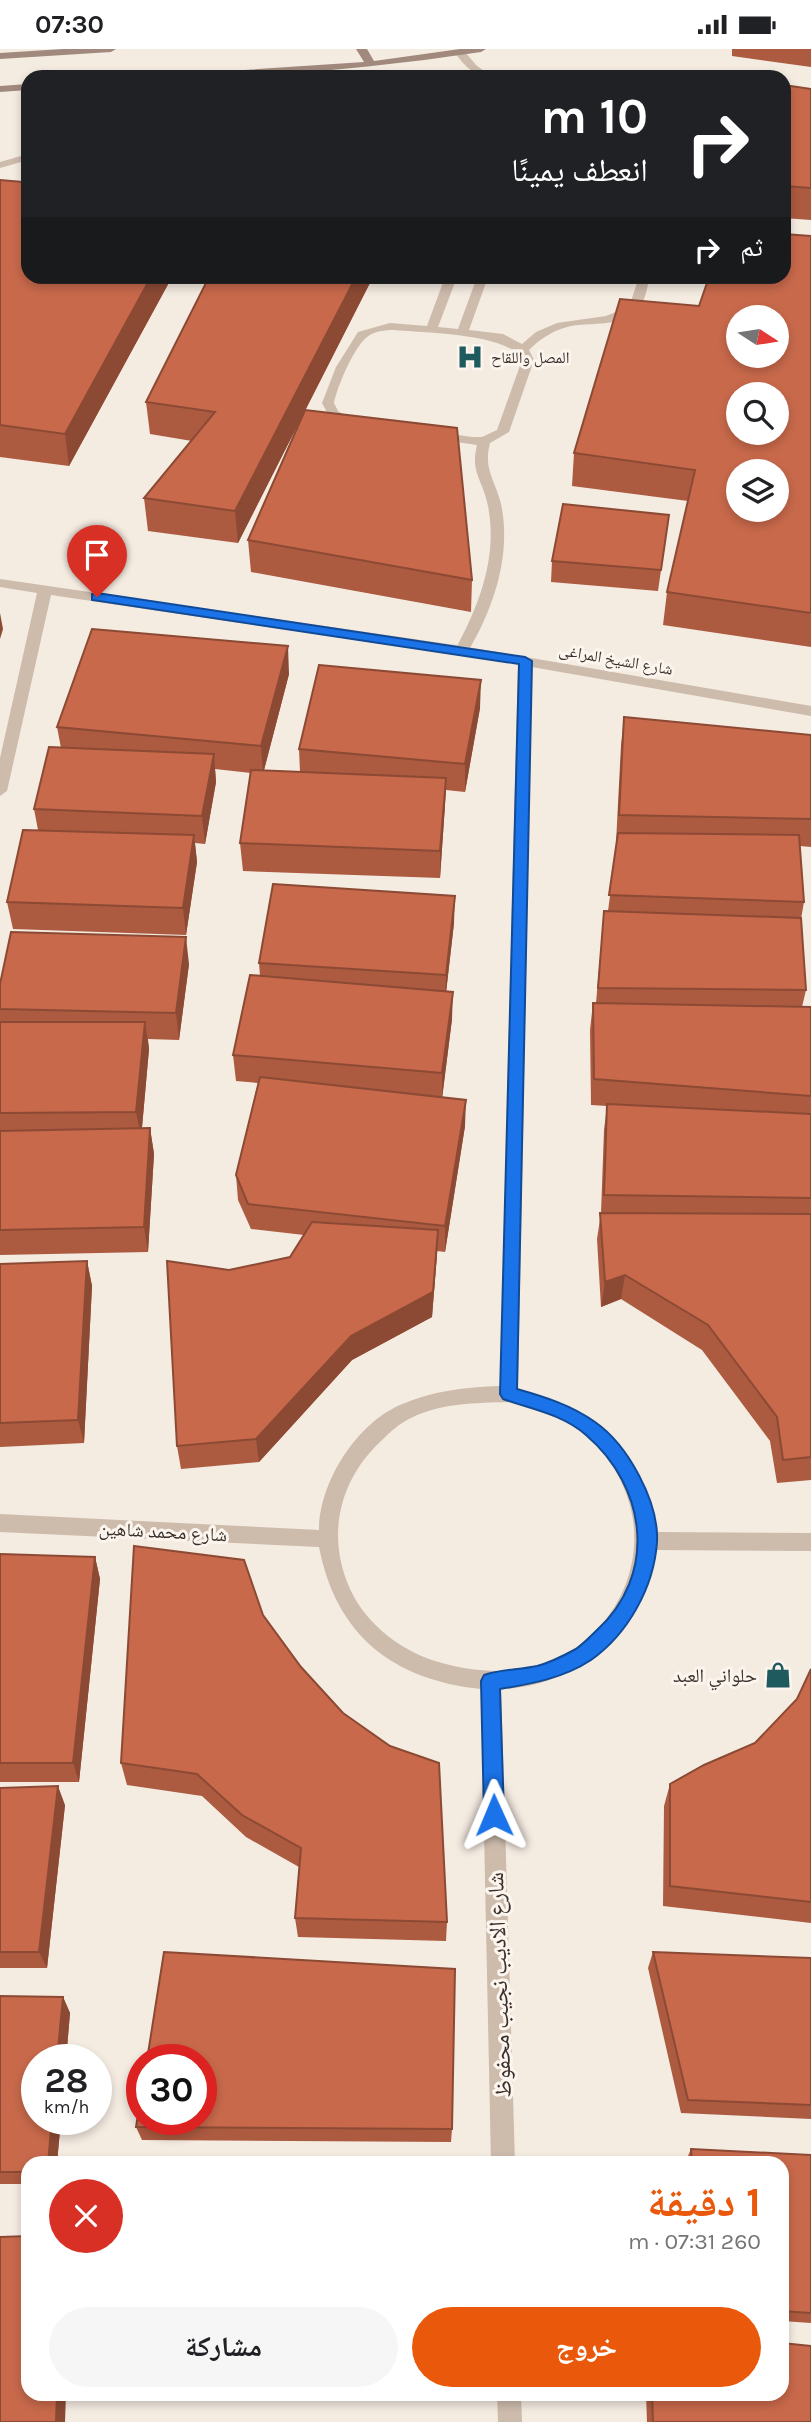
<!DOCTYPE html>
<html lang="ar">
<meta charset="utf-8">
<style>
:root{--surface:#fff;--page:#f6f6f6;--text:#202124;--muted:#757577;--accent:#ea580c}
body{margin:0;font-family:Karla,"Noto Naskh Arabic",sans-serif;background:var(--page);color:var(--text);direction:rtl;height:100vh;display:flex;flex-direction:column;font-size:26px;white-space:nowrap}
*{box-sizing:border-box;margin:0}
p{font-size:23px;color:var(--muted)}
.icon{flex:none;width:38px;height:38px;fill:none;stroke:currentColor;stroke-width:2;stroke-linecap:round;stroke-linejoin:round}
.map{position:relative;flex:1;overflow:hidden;direction:ltr}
.drawer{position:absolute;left:21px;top:2107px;width:768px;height:245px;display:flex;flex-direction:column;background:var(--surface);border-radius:21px;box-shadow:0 4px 10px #0003;direction:rtl}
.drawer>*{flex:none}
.banner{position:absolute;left:21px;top:21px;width:770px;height:214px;border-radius:21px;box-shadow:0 4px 10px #0003;direction:rtl;background:#202124;color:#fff;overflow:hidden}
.needle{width:46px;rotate:102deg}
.fabs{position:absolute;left:726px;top:256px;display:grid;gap:14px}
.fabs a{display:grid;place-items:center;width:63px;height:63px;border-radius:50%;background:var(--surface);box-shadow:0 4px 10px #0003;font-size:35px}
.speed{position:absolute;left:21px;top:1995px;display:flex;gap:14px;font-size:35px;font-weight:700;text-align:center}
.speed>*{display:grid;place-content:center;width:91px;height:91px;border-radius:50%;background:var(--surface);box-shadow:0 4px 10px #0003;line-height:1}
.speed small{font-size:18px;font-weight:400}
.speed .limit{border:10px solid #d22;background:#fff;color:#111}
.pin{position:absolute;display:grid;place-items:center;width:60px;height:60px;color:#fff;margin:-72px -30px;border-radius:50% 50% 50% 0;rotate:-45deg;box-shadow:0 0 7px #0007}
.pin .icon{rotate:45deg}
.me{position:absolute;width:77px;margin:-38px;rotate:359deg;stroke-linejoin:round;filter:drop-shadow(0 0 5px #0008)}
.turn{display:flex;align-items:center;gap:24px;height:147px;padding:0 28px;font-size:32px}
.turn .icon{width:91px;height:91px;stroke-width:2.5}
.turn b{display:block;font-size:49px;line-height:60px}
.then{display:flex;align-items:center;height:66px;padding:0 28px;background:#0003;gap:14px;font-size:26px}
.round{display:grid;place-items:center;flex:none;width:74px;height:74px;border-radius:37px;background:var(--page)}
.overview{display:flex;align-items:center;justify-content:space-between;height:119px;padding:0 28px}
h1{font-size:42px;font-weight:700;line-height:52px;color:var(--accent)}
.primary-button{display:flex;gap:14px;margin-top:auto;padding:14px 28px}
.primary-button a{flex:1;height:80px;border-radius:42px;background:var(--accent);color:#fff;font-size:28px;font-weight:700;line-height:80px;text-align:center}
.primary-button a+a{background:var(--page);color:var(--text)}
.status{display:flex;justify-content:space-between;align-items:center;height:49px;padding:0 35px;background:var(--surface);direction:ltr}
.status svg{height:19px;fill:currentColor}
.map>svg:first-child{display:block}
</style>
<div class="status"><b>07:30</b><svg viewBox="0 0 49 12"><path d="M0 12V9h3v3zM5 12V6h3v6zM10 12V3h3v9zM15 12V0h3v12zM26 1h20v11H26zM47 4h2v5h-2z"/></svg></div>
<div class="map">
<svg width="811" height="2373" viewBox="0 0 811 2373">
<rect width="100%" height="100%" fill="#f4ebe1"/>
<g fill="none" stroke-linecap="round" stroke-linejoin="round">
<path fill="#cdbbac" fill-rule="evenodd" d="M 28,105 L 28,111 L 0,119 L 0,113 Z
M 445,228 L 457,228 L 438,278 L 458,280 L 477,228 L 488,228 L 469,281 L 503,285 L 522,295 L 536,283 L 557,274 L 606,267 L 623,260 L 631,252 L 639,228 L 650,228 C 647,238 646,250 639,259 C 621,280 590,272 567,278 C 552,282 540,290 529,301 L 534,311 L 509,383 L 490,394 C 483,421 495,430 501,455 C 512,506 493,561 467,604 L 462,605 L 455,601 C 479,557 498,508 488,457 C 483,431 470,424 477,396 L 347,377 L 329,367 L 322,354 L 336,318 L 358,283 L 390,274 L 427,277 ZM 394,281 C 423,284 510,284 522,311 L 497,381 L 482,388 L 472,388 L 353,371 L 338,362 L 334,354 C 337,338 354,298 367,288 C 374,282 385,281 394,281 Z"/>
<path fill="#cdbbac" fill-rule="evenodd" d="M 456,2 L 464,2 L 477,17 L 493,28 C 474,28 466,18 455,4 Z
M 0,530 L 462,597 L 811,657 L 811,667 L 532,618 L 518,1340 C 596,1362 645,1398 655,1483 L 811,1484 L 811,1502 L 655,1501 C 644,1578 580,1638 501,1640 L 515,2114 L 491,2114 L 481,1640 C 393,1631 336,1586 319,1498 L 0,1483 L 0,1465 L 319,1481 C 319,1434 356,1375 400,1356 C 432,1342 465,1338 500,1337 L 518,615 L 51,546 L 7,742 L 0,747 L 0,709 L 37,544 L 0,538 ZM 509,1353 C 536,1361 564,1368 586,1386 C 605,1402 619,1424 627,1447 C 653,1519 607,1601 531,1618 C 503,1625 470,1622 442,1614 C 404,1604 367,1577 350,1540 C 326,1487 339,1431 381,1392 C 390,1383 400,1374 411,1369 C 441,1354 476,1354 509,1353 Z
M 497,2345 L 521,2345 L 522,2373 L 498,2373 Z"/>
<path fill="#a18a7d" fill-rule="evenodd" d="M 63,0 L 116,0 L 111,3 L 0,10 L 0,4 Z
M 356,0 L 367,0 L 374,12 L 460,0 L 486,0 L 481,3 C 380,18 280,28 178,28 L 183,25 L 364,13 Z
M 28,35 L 28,41 L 0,43 L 0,37 Z"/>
</g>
<path fill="#ac5a40" d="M 732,0 L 811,0 L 811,18 L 732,7 Z
M 784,36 L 811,40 L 811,171 L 784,169 Z
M 0,131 L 28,228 L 172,228 L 69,417 L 0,408 Z
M 811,187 L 811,598 L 663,576 L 667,543 L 688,452 L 572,437 L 574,404 L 699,257 Z
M 209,228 L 373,228 L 305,361 L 472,531 L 471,563 L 251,523 L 248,491 L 300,371 L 238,494 L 148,482 L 144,449 L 192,392 L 150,385 L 146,353 Z
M 669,466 L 658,542 L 551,533 L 552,512 Z
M 289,625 L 264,721 L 300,723 L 299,700 L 480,659 L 465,743 L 446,741 L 440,829 L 243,822 L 240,794 L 251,724 L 215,720 L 216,733 L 205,795 L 195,794 L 197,813 L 186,886 L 13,880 L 7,853 L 38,781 L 34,760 L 61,699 L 57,678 Z
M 624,668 L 811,686 L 811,798 L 800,797 L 804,853 L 801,870 L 806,941 L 802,958 L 811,958 L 811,1431 L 777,1434 L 770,1392 L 702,1301 L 621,1250 L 601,1258 L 597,1190 L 601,1164 L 604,1081 L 607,1057 L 591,1056 L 590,981 L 593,954 L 596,954 L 604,862 L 608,862 L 617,794 L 616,794 L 621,696 Z
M 454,874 L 446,943 L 452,970 L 442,1049 L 465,1077 L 445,1203 L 437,1202 L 432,1268 L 352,1311 L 259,1413 L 181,1420 L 177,1397 L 229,1221 L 290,1208 L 304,1186 L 251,1180 L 238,1151 L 236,1126 L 258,1034 L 236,1032 L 233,1006 L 260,927 L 259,914 Z
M 189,915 L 179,991 L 148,990 L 149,1000 L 142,1079 L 150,1079 L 154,1105 L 148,1203 L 0,1206 L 0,935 Z
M 87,1212 L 92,1237 L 84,1394 L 0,1398 L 0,1215 Z
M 0,1505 L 95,1508 L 100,1530 L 79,1733 L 0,1733 Z
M 263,1566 L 447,1873 L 446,1892 L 298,1888 L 295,1869 L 299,1818 L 246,1788 L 202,1747 L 127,1736 L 121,1714 Z
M 811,1620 L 811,1874 L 663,1857 L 664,1757 L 670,1735 L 755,1694 L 797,1650 Z
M 0,1739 L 65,1756 L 47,1919 L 0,1919 Z
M 653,1903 L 811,1909 L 811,2070 L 681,2064 L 648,1919 Z
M 0,1947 L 63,1948 L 70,1964 L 66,2011 L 37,2011 L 37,2070 L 61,2070 L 57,2114 L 28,2114 L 28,2135 L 0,2135 Z
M 136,2078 L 452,2080 L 451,2093 L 142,2091 Z
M 691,2100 L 811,2106 L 811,2274 L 782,2272 L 782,2114 L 685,2114 Z
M 97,2345 L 285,2345 L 101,2348 Z
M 646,2345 L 782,2345 L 811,2373 L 647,2373 Z"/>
<path fill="#8c4a34" d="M 151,228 L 172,228 L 69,417 L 65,385 Z
M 356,228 L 373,228 L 238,494 L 235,462 Z
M 0,564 L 3,580 L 0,590 Z
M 288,597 L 289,625 L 263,725 L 261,697 Z
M 481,631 L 480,659 L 465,743 L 465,715 Z
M 214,705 L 216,733 L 205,795 L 202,767 Z
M 446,729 L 445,756 L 440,829 L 440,802 Z
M 194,786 L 197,813 L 186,886 L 183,859 Z
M 455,847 L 454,874 L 445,953 L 446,926 Z
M 186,888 L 189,915 L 179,991 L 176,964 Z
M 453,943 L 452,970 L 442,1050 L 442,1024 Z
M 145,973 L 149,1000 L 141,1089 L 136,1063 Z
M 466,1051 L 465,1077 L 445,1203 L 445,1177 Z
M 150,1079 L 154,1105 L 148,1203 L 144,1178 Z
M 438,1181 L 437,1206 L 432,1268 L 352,1311 L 259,1413 L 256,1390 Z
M 87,1212 L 92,1237 L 84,1394 L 78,1371 Z
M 625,1226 L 621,1250 L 601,1258 L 605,1233 Z
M 95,1508 L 100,1530 L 79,1733 L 73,1714 Z
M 58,1737 L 65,1756 L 47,1919 L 39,1903 Z
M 63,1948 L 70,1964 L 66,2011 L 57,2011 Z
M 52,2070 L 61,2070 L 57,2114 L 48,2114 Z
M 57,2345 L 66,2345 L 65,2373 L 56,2373 Z"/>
<path fill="#c8694b" stroke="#8c4a34" stroke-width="2" fill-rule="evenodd" d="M 784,36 L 811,40 L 811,139 L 784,137 Z
M 28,126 L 28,228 L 151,228 L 65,385 L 0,376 L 0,131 L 23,133 Z
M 784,185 L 811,187 L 811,564 L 667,543 L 695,421 L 574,404 L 620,250 L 699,257 L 709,228 L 784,228 ZM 738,268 L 777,268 L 777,306 L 738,306 ZM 738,345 L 777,345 L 777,383 L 738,383 ZM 738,422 L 777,422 L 777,460 L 738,460 Z
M 209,228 L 356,228 L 235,462 L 144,449 L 215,363 L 146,353 Z
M 305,361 L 457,379 L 472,531 L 248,491 Z
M 563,455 L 669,466 L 661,521 L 552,512 Z
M 92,580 L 288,597 L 261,697 L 57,678 Z
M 319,616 L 481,631 L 465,715 L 299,700 Z
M 624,668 L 811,686 L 811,770 L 619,766 Z
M 49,698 L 214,705 L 202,767 L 34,760 Z
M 251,721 L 446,729 L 440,802 L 240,794 Z
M 23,781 L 194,786 L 183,859 L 7,853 Z
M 618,784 L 799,786 L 804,853 L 609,846 Z
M 273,835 L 455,847 L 446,926 L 259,914 Z
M 604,862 L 801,869 L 806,941 L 598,939 Z
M 11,883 L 186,888 L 176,964 L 0,960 L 0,935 Z
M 250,926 L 453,943 L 442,1024 L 233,1006 Z
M 593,954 L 811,958 L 811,1047 L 594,1030 Z
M 0,973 L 145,973 L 136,1063 L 0,1064 Z
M 260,1028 L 466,1051 L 445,1177 L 248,1155 L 236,1126 Z
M 607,1055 L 811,1065 L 811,1149 L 604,1146 Z
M 150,1079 L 144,1178 L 0,1181 L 0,1082 Z
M 600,1164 L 811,1165 L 811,1408 L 783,1411 L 777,1368 L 708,1276 L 625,1226 L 605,1233 Z
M 312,1173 L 438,1181 L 433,1243 L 351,1287 L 256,1390 L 177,1397 L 167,1212 L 229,1221 L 290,1208 Z
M 87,1212 L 78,1371 L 0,1374 L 0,1215 Z
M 134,1497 L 244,1511 L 263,1566 L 301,1618 L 343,1664 L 390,1697 L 439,1714 L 447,1873 L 295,1869 L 301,1799 L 242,1766 L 197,1725 L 121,1714 Z
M 0,1505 L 95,1508 L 73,1714 L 0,1714 Z
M 811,1620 L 811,1853 L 670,1837 L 670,1735 L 704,1716 L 755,1694 L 797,1650 Z
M 58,1737 L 39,1903 L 0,1903 L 0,1739 Z
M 164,1903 L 455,1920 L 452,2080 L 136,2078 L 142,2041 L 142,2070 L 201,2070 L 201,2011 L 147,2011 Z
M 653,1903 L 811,1909 L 811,2056 L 688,2051 Z
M 0,1947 L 63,1948 L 57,2011 L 37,2011 L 37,2070 L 52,2070 L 48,2114 L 28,2114 L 28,2123 L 0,2123 Z
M 691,2100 L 811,2106 L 811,2264 L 782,2262 L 782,2114 L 692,2114 Z
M 28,2187 L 28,2345 L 57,2345 L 56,2373 L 0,2373 L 0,2188 Z
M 782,2294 L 811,2297 L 811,2373 L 653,2373 L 652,2345 L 782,2345 Z"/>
<path fill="#1a73e8" stroke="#114b97" stroke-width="2" d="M 97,544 L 525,608 L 532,612 L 517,1340 C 545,1348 571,1356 595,1373 C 628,1396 659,1453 657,1493 C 654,1538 628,1585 591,1611 C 564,1629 531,1635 500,1640 L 504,1766 L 501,1773 L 494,1775 L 487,1773 L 484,1766 L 481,1632 L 484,1626 C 501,1620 519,1621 537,1617 C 549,1614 565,1606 576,1600 C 583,1595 590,1588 596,1582 C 658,1526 647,1438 586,1386 C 562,1365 531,1360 503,1350 L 500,1345 L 519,615 L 92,551 L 92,545 Z"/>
<defs>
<g id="hospital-bare" transform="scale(2.1)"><path d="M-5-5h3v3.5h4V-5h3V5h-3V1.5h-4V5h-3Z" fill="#1f5a5e" stroke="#fbf5ee" stroke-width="2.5" paint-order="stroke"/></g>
<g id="shop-bare" transform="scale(2.1)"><path d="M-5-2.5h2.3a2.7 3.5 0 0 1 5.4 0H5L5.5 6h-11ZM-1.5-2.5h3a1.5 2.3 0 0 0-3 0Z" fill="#1f5a5e" stroke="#fbf5ee" stroke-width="2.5" paint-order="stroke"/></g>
</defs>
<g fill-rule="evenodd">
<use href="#hospital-bare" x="470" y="308"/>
<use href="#shop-bare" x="778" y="1626"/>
</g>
<g text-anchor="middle" stroke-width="6" stroke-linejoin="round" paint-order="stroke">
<g font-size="16" fill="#3b302b" stroke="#fbf5ee" text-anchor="start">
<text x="491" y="314">المصل واللقاح</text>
</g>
<g font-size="16" fill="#3b302b" stroke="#fbf5ee">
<text transform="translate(616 610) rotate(10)" y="6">شارع الشيخ المراغى</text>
</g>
<g font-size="19" fill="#3b302b" stroke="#fbf5ee">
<text transform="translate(163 1482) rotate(3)" y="7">شارع محمد شاهين</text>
</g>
<g font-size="19" fill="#3b302b" stroke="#fbf5ee" text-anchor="end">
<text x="757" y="1633">حلواني العبد</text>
</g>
<g font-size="23" fill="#3b302b" stroke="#fbf5ee">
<text transform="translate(499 1936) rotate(-92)" y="8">شارع الاديب نجيب محفوظ</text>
</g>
</g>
</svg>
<div class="fabs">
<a><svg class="needle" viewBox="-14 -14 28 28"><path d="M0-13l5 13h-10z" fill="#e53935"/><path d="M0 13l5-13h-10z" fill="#757577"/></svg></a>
<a><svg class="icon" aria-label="search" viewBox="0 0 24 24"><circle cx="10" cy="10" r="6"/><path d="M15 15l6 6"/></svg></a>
<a><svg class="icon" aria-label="layers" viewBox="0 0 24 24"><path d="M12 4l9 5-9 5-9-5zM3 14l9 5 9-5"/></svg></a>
</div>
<div class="speed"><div>28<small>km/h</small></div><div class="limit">30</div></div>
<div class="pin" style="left:97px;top:548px;background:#d93025"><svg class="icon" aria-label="arrive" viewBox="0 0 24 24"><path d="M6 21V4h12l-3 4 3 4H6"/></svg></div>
<svg class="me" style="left:494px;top:1766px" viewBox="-20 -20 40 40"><path d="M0-17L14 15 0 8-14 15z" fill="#1a73e8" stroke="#fff" stroke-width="4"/></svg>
<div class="banner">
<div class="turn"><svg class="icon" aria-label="right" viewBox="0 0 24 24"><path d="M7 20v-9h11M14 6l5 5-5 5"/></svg><div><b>10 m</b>انعطف يمينًا</div></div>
<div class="then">ثم<svg class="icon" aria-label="right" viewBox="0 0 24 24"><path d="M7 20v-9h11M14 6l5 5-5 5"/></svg></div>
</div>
<section class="drawer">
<div class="overview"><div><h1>1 دقيقة</h1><p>260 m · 07:31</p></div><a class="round" style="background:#d93025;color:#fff"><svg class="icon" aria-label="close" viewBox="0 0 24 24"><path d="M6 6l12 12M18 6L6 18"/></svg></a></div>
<div class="primary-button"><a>خروج</a><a>مشاركة</a></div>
</section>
</div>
